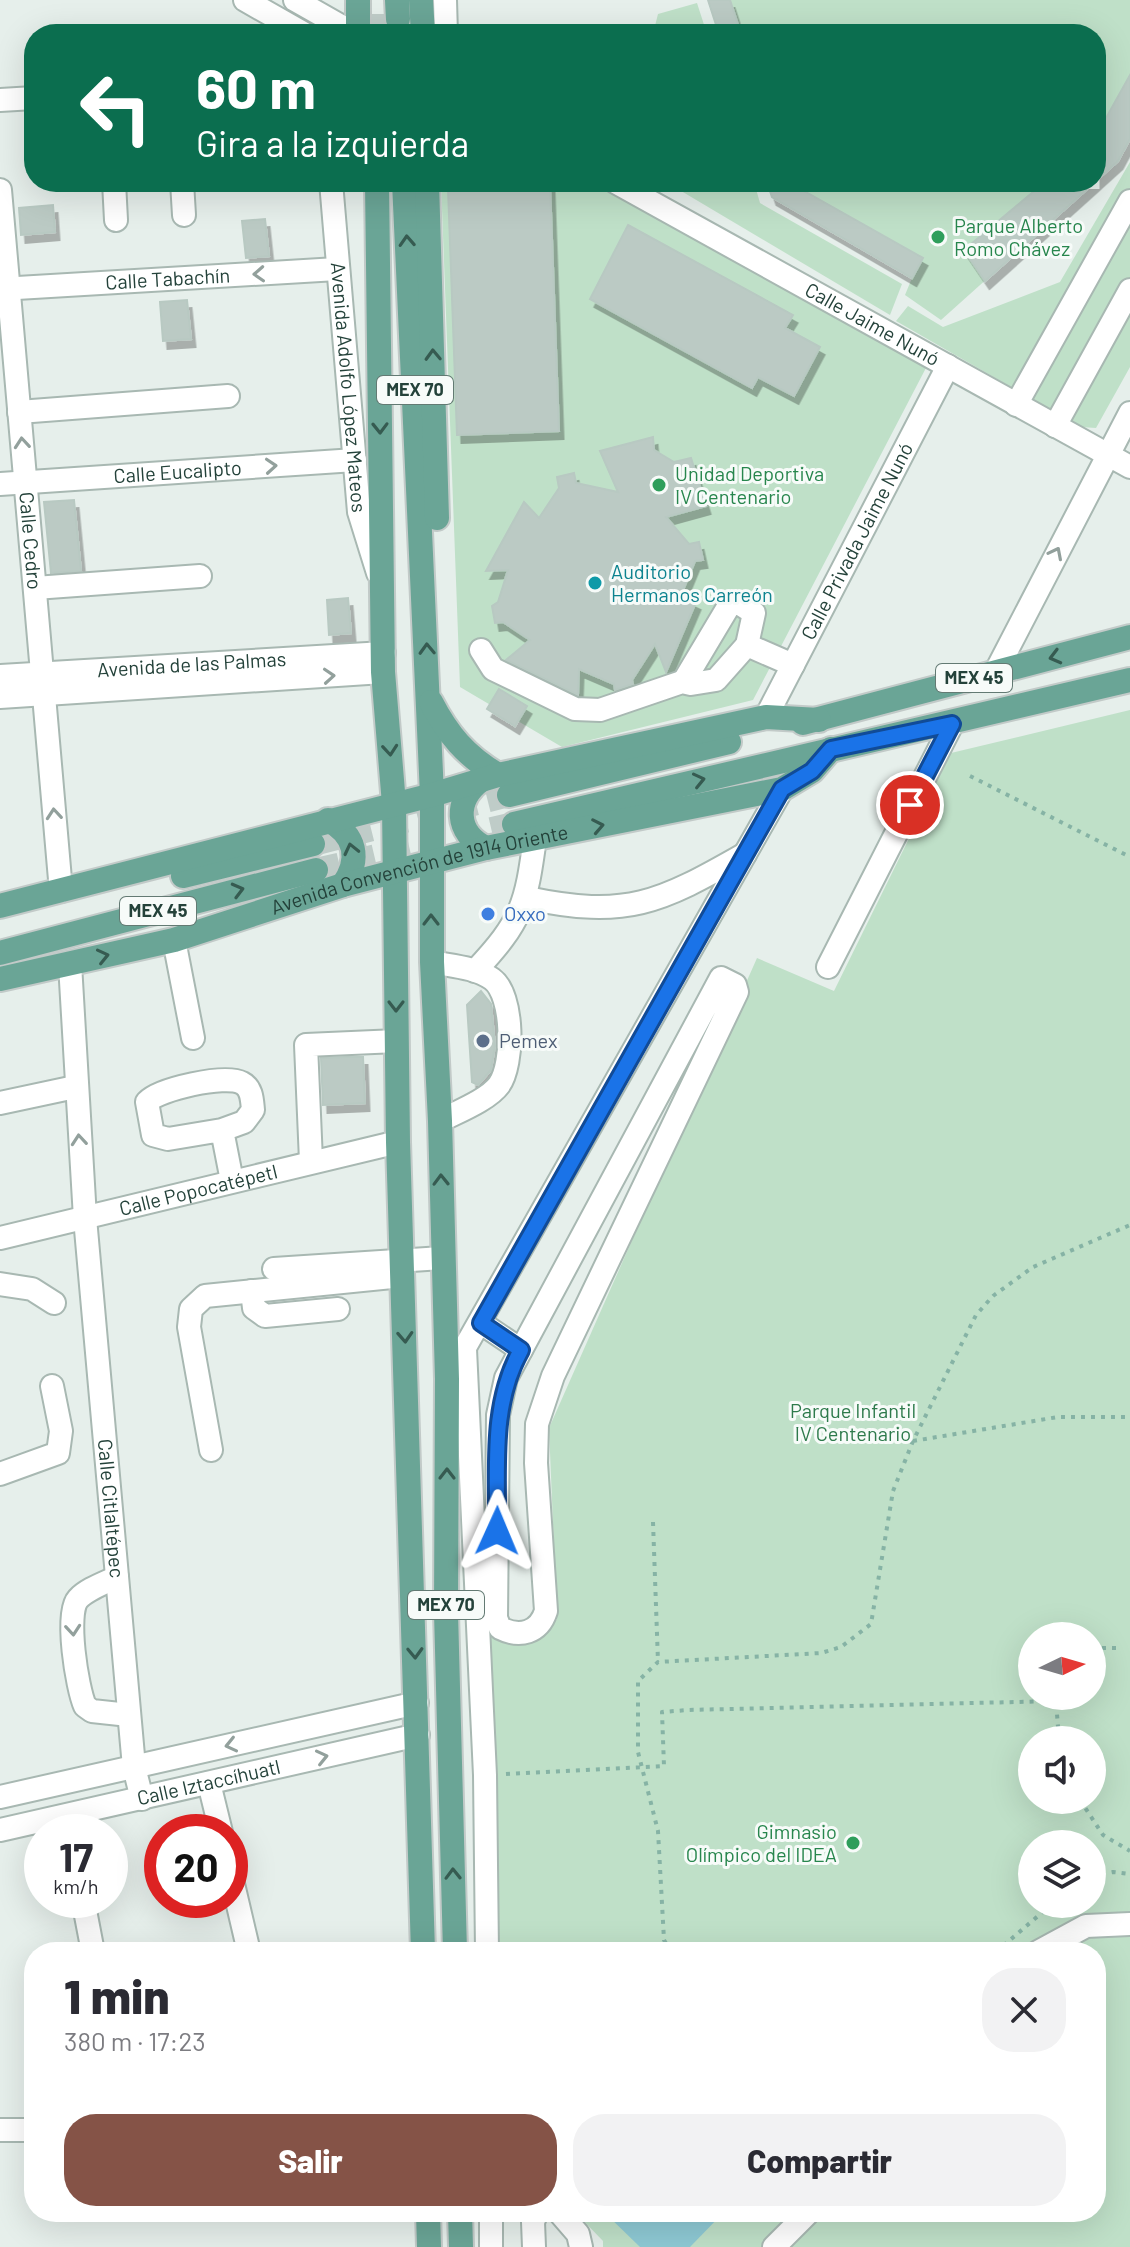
<!DOCTYPE html>
<html lang="es">
<meta charset="utf-8">
<style>
:root{--surface:#fff;--page:#f2f2f3;--text:#2b2b33;--muted:#7c7c81;--accent:#855347}
body{margin:0;font-family:Barlow,sans-serif;background:var(--page);color:var(--text);height:100vh;display:flex;flex-direction:column;font-size:30px;white-space:nowrap}
*{box-sizing:border-box;margin:0}
p{font-size:26px;color:var(--muted)}
.icon{flex:none;width:44px;height:44px;fill:none;stroke:currentColor;stroke-width:2;stroke-linecap:round;stroke-linejoin:round}
.map{position:relative;flex:1;overflow:hidden}
.side{position:absolute;left:24px;top:1942px;width:1082px;height:280px;display:flex;flex-direction:column;background:var(--surface);border-radius:32px;box-shadow:0 8px 32px #0002}
.side>*{flex:none}
.banner{position:absolute;left:24px;top:24px;width:1082px;height:168px;border-radius:32px;box-shadow:0 8px 32px #0002;background:#0b6e4f;color:#fff;overflow:hidden}
.needle{width:52px;rotate:85deg}
.fabs{position:absolute;left:1018px;top:1622px;display:grid;gap:16px}
.fabs a{display:grid;place-items:center;width:88px;height:88px;border-radius:50%;background:var(--surface);box-shadow:0 8px 32px #0002;font-size:40px}
.speed{position:absolute;left:24px;top:1814px;display:flex;gap:16px;font-size:40px;font-weight:700;text-align:center}
.speed>*{display:grid;place-content:center;width:104px;height:104px;border-radius:50%;background:var(--surface);box-shadow:0 8px 32px #0002;line-height:1}
.speed small{font-size:20px;font-weight:400}
.speed .limit{border:12px solid #d22;background:#fff;color:#111}
.pin{position:absolute;display:grid;place-items:center;width:68px;height:68px;color:#fff;margin:-34px;border:4px solid #fff;border-radius:50%;box-shadow:0 2px 8px #0007}
.me{position:absolute;width:88px;margin:-44px;rotate:1deg;stroke-linejoin:round;filter:drop-shadow(0 0 6px #0008)}
.turn{display:flex;align-items:center;gap:28px;height:168px;padding:0 40px;font-size:36px}
.turn .icon{width:104px;height:104px;stroke-width:2.5}
.turn b{display:block;font-size:56px;line-height:68px}
.round{display:grid;place-items:center;flex:none;width:84px;height:84px;border-radius:32px;background:var(--page)}
.headline{display:flex;align-items:center;justify-content:space-between;height:136px;padding:0 40px}
h1{font-size:48px;font-weight:800;line-height:60px}
.cta{display:flex;gap:16px;margin-top:auto;padding:16px 40px}
.cta a{flex:1;height:92px;border-radius:32px;background:var(--accent);color:#fff;font-size:32px;font-weight:800;line-height:92px;text-align:center}
.cta a+a{background:var(--page);color:var(--text)}
.map>svg:first-child{display:block}
</style>
<div class="map">
<svg width="1130" height="2247" viewBox="0 0 1130 2247">
<defs>
<filter id="shadow"><feDropShadow dx="4.5" dy="8" stdDeviation="0" flood-color="#0004"/></filter>
</defs>
<rect width="100%" height="100%" fill="#e6efeb"/>
<path fill="#bfe0c8" fill-rule="evenodd" d="M 710,0 L 1130,0 L 1130,139 L 1118,161 L 1096,181 L 1096,34 L 719,34 Z
M 697,3 L 707,34 L 653,34 L 658,14 Z
M 1130,162 L 1130,367 L 1096,428 L 1081,427 L 896,321 L 908,306 L 943,327 L 1060,282 Z
M 441,182 L 592,182 L 927,366 L 753,700 L 562,747 L 460,687 Z
M 666,182 L 754,182 L 760,203 L 902,284 L 890,315 Z
M 767,182 L 1095,182 L 941,320 L 905,295 L 912,278 L 772,197 Z
M 1130,710 L 1130,2247 L 603,2247 L 603,2241 L 575,2212 L 1096,2212 L 1096,1952 L 492,1952 L 484,1630 L 557,1620 L 549,1428 L 757,958 L 834,991 L 951,753 ZM 1032,1636 L 1092,1636 L 1092,1696 L 1032,1696 ZM 1032,1740 L 1092,1740 L 1092,1800 L 1032,1800 ZM 1032,1844 L 1092,1844 L 1092,1904 L 1032,1904 Z"/>
<path fill="#8ec9d4" d="M 604,2212 L 724,2212 L 690,2247 L 640,2247 Z"/>
<path fill="#bbcac4" stroke="#b8c9c2" stroke-width="2" filter="url(#shadow)" d="M 708,0 L 730,0 L 741,34 L 719,34 Z
M 1130,75 L 1130,139 L 1118,161 L 1096,181 L 1096,136 Z
M 767,182 L 788,182 L 923,258 L 912,278 L 772,197 Z
M 1045,182 L 1095,182 L 985,281 L 964,250 Z
M 550,184 L 559,431 L 457,435 L 448,188 Z
M 53,205 L 55,232 L 21,235 L 19,208 Z
M 265,219 L 269,256 L 246,258 L 242,221 Z
M 628,225 L 793,315 L 785,328 L 820,347 L 794,396 L 758,377 L 752,388 L 590,299 Z
M 187,300 L 191,339 L 163,341 L 160,302 Z
M 653,437 L 654,450 L 674,462 L 691,458 L 706,506 L 666,517 L 689,544 L 699,542 L 703,560 L 695,561 L 681,595 L 696,602 L 666,672 L 655,644 L 632,680 L 633,684 L 615,690 L 614,684 L 579,669 L 578,695 L 506,660 L 530,640 L 503,622 L 495,623 L 492,606 L 498,602 L 508,570 L 486,571 L 524,502 L 539,518 L 559,488 L 557,477 L 574,473 L 576,483 L 618,492 L 600,451 Z
M 74,500 L 81,571 L 51,573 L 44,502 Z
M 348,598 L 351,633 L 329,635 L 327,600 Z
M 499,689 L 527,706 L 515,726 L 487,709 Z
M 481,991 L 491,1004 L 495,1046 L 491,1070 L 478,1085 L 472,1082 L 467,1005 Z
M 347,1057 L 363,1057 L 365,1103 L 323,1105 L 321,1058 Z"/>
<g fill="none" stroke-linecap="round" stroke-linejoin="round">
<path stroke="#bfccc8" stroke-width="24" stroke-dasharray="24 12" stroke-linecap="butt" d="M 373,14 L 373,34
M 313,844 L 509,795
M 316,870 L 514,824"/>
<g stroke="#a8b8b2" stroke-width="26">
<g id="minor">
<path d="M 245,0 L 305,34"/>
<path d="M 295,0 L 355,34"/>
<path d="M 445,0 L 446,34"/>
<path d="M 0,100 L 34,98"/>
<path d="M 114,182 L 116,220"/>
<path d="M 182,182 L 184,215"/>
<path id="s1" d="M 331,182 L 359,512 L 378,573"/>
<path id="s2" d="M 615,182 L 1130,467"/>
<path id="s3" d="M 0,190 L 61,891"/>
<path id="s4" d="M 0,289 L 337,269"/>
<path d="M 1016,405 L 1130,201"/>
<path d="M 19,412 L 228,396"/>
<path d="M 1055,426 L 1130,290"/>
<path id="s5" d="M 0,484 L 355,460"/>
<path d="M 35,588 L 200,576"/>
<path d="M 481,650 L 493,669 L 575,709 L 600,710 L 682,682 L 691,684 L 716,680 L 747,645 L 793,665"/>
<path d="M 995,673 L 1130,413"/>
<path id="s6" d="M 0,676 L 384,653"/>
<path d="M 684,681 L 730,604 L 737,602 L 754,613 L 747,645"/>
<path d="M 0,697 L 383,672"/>
<path id="s7" d="M 766,717 L 948,366"/>
<path d="M 527,898 C 627,919 659,903 745,854"/>
<path d="M 174,940 L 193,1038"/>
<path d="M 432,962 C 451,966 475,967 492,979 C 514,995 514,1064 499,1085 C 488,1100 457,1112 440,1121"/>
<path id="s8" d="M 70,964 L 85,1218 L 134,1767 L 142,1799"/>
<path d="M 828,967 L 952,724"/>
<path d="M 475,971 C 522,921 526,905 535,838"/>
<path d="M 721,978 L 735,985 L 737,992 L 553,1376 L 537,1424 L 536,1463 L 546,1611 C 539,1633 520,1638 500,1628 L 496,1618 L 498,1415 L 506,1378 Z"/>
<path d="M 0,1103 L 75,1087"/>
<path d="M 222,1130 L 244,1122 L 253,1110 C 252,1100 252,1088 242,1083 C 225,1074 159,1089 147,1102 L 153,1135 L 168,1139 L 222,1130 L 232,1181"/>
<path d="M 311,1161 L 306,1045 L 397,1041"/>
<path id="s9" d="M 0,1238 L 398,1142"/>
<path d="M 274,1269 L 442,1258"/>
<path d="M 0,1284 L 32,1289 L 54,1303"/>
<path d="M 252,1291 L 254,1308 L 265,1316 L 338,1309"/>
<path d="M 481,1323 L 521,1350"/>
<path d="M 465,1349 L 485,1775 L 487,1952"/>
<path d="M 447,1379 L 782,789"/>
<path d="M 211,1450 L 189,1327 L 191,1309 L 205,1296 L 402,1276"/>
<path d="M 0,1474 L 58,1453 L 61,1431 L 52,1386"/>
<path d="M 117,1577 C 105,1583 87,1589 78,1599 C 65,1613 77,1688 85,1706 L 92,1711 L 129,1715"/>
<path d="M 209,1783 L 221,1832"/>
<path d="M 0,1797 L 417,1703"/>
<path id="s10" d="M 0,1830 L 418,1735"/>
<path d="M 230,1871 L 249,1952"/>
<path d="M 83,1900 L 93,1952"/>
<path d="M 1038,1952 L 1086,1926 L 1130,1924"/>
<path d="M 0,2130 L 34,2130"/>
<path d="M 491,2212 L 491,2247"/>
<path d="M 559,2212 L 578,2234 L 581,2247"/>
<path d="M 534,2247 L 533,2222 L 537,2212"/>
<path d="M 774,2247 L 809,2212"/>
</g>
</g>
<g stroke="#c2cac8" stroke-width="28">
<g id="major">
<path d="M 358,0 L 358,34"/>
<path d="M 397,0 L 398,19"/>
<path d="M 421,0 L 423,34"/>
<path d="M 377,182 L 383,672 L 394,804 L 398,1142 L 423,1952"/>
<path d="M 404,182 L 432,795 L 432,962 L 440,1121 L 447,1379 L 446,1612 L 455,1952"/>
<path d="M 427,182 L 437,518"/>
<path d="M 431,702 C 448,735 466,756 498,775"/>
<path d="M 803,723 L 1130,637"/>
<path d="M 481,780 C 454,800 455,833 486,848"/>
<path d="M 509,795 L 729,742"/>
<path d="M 328,820 C 356,835 361,859 343,885"/>
<path d="M 514,824 L 1130,680"/>
<path d="M 183,876 L 313,844"/>
<path d="M 0,906 L 432,795 L 498,775 L 766,717 L 819,720"/>
<path d="M 0,953 L 316,870"/>
<path id="s11" d="M 0,979 L 174,940 L 343,885 L 486,848 L 782,789 L 812,771 L 831,749"/>
<path d="M 428,2212 L 429,2247"/>
<path d="M 460,2212 L 461,2247"/>
</g>
</g>
<path stroke="#86b3a5" stroke-width="4" stroke-dasharray="4 6" stroke-linecap="butt" d="M 970,776 L 1130,857
M 913,1441 L 1058,1417 L 1130,1417
M 653,1522 L 658,1662
M 1092,1648 L 1122,1648
M 506,1774 L 664,1766 L 662,1712 L 688,1710 L 1056,1701 L 1059,1740
M 1080,1800 L 1103,1835 L 1130,1851
M 1092,1876 L 1113,1872 L 1130,1874
M 671,1952 L 664,1940 L 658,1831 L 638,1752 L 638,1681 L 658,1662 L 821,1653 L 841,1647 L 871,1624 L 893,1491 L 913,1441 L 976,1315 L 993,1296 L 1033,1267 L 1130,1225
M 996,1952 L 1052,1904"/>
<use href="#minor" stroke="#fff" stroke-width="22"/>
<use href="#major" stroke="#6aa596" stroke-width="24"/>
</g>
<defs><path id="oneway-chevron" d="M-2-3.5L2.5 0L-2 3.5" fill="none" stroke-width="1.6" stroke-linecap="round" stroke-linejoin="round" transform="scale(2)"/></defs>
<g stroke="#365b51">
<use href="#oneway-chevron" transform="translate(407 241) rotate(-93)"/>
<use href="#oneway-chevron" transform="translate(433 355) rotate(-92)"/>
<use href="#oneway-chevron" transform="translate(380 428) rotate(89)"/>
<use href="#oneway-chevron" transform="translate(427 649) rotate(-92)"/>
<use href="#oneway-chevron" transform="translate(1055 657) rotate(165)"/>
<use href="#oneway-chevron" transform="translate(390 750) rotate(85)"/>
<use href="#oneway-chevron" transform="translate(699 780) rotate(-13)"/>
<use href="#oneway-chevron" transform="translate(598 826) rotate(-11)"/>
<use href="#oneway-chevron" transform="translate(351 849) rotate(-103)"/>
<use href="#oneway-chevron" transform="translate(238 890) rotate(-15)"/>
<use href="#oneway-chevron" transform="translate(431 920) rotate(-90)"/>
<use href="#oneway-chevron" transform="translate(103 956) rotate(-13)"/>
<use href="#oneway-chevron" transform="translate(396 1006) rotate(90)"/>
<use href="#oneway-chevron" transform="translate(441 1180) rotate(-91)"/>
<use href="#oneway-chevron" transform="translate(405 1337) rotate(87)"/>
<use href="#oneway-chevron" transform="translate(447 1474) rotate(-90)"/>
<use href="#oneway-chevron" transform="translate(415 1653) rotate(88)"/>
<use href="#oneway-chevron" transform="translate(453 1874) rotate(-91)"/>
</g>
<g stroke="#92a09c">
<use href="#oneway-chevron" transform="translate(259 274) rotate(177)"/>
<use href="#oneway-chevron" transform="translate(22 443) rotate(-95)"/>
<use href="#oneway-chevron" transform="translate(271 466) rotate(-4)"/>
<use href="#oneway-chevron" transform="translate(1056 553) rotate(-63)"/>
<use href="#oneway-chevron" transform="translate(329 676) rotate(-4)"/>
<use href="#oneway-chevron" transform="translate(54 814) rotate(-95)"/>
<use href="#oneway-chevron" transform="translate(79 1140) rotate(-95)"/>
<use href="#oneway-chevron" transform="translate(73 1630) rotate(85)"/>
<use href="#oneway-chevron" transform="translate(231 1745) rotate(167)"/>
<use href="#oneway-chevron" transform="translate(322 1757) rotate(-13)"/>
</g>
<g fill="none" stroke-linecap="round" stroke-linejoin="round">
<g stroke="#114b97" stroke-width="20">
<path id="route" d="M 497,1531 C 498,1469 490,1405 521,1350 L 481,1323 L 782,789 L 812,771 L 831,749 L 952,724 L 910,805"/>
</g>
<use href="#route" stroke="#1a73e8" stroke-width="14"/>
</g>
<g fill="#2e9e5b" stroke="#f7fbf9" stroke-width="3">
<circle cx="938" cy="237" r="8"/>
<circle cx="659" cy="485" r="8"/>
<circle cx="853" cy="1843" r="8"/>
</g>
<circle fill="#0f9aa8" stroke="#f7fbf9" stroke-width="3" cx="595" cy="583" r="8"/>
<circle fill="#3f7fe0" stroke="#f7fbf9" stroke-width="3" cx="488" cy="914" r="8"/>
<circle fill="#5c6f8a" stroke="#f7fbf9" stroke-width="3" cx="483" cy="1041" r="8"/>
<g text-anchor="middle" stroke-width="6" stroke-linejoin="round" paint-order="stroke">
<g fill="#f7fbf9" stroke="#637a73" stroke-width="2">
<rect x="377" y="376" width="76" height="28" rx="6"/>
<rect x="936" y="664" width="76" height="28" rx="6"/>
<rect x="120" y="897" width="76" height="28" rx="6"/>
<rect x="408" y="1591" width="76" height="28" rx="6"/>
</g>
<g font-size="18" font-weight="bold" fill="#24423a">
<text x="415" y="396">MEX 70</text>
<text x="974" y="684">MEX 45</text>
<text x="158" y="917">MEX 45</text>
<text x="446" y="1611">MEX 70</text>
</g>
<g font-size="20" fill="#27864d" stroke="#f7fbf9" text-anchor="start">
<text x="954" y="233">Parque Alberto<tspan x="954" dy="23">Romo Chávez</tspan></text>
<text x="675" y="481">Unidad Deportiva<tspan x="675" dy="23">IV Centenario</tspan></text>
<text x="837" y="1839" text-anchor="end">Gimnasio<tspan x="837" dy="23">Olímpico del IDEA</tspan></text>
</g>
<g font-size="20" fill="#24423a" stroke="#f7fbf9">
<text dy="7" stroke="none"><textPath href="#s4" startOffset="168">Calle Tabachín</textPath></text>
<text dy="7" stroke="none"><textPath href="#s2" startOffset="294">Calle Jaime Nunó</textPath></text>
<text dy="7" stroke="none"><textPath href="#s1" startOffset="206">Avenida Adolfo López Mateos</textPath></text>
<text dy="7" stroke="none"><textPath href="#s5" startOffset="178">Calle Eucalipto</textPath></text>
<text dy="7" stroke="none"><textPath href="#s3" startOffset="352">Calle Cedro</textPath></text>
<text dy="7" stroke="none"><textPath href="#s7" startOffset="198">Calle Privada Jaime Nunó</textPath></text>
<text dy="7" stroke="none"><textPath href="#s6" startOffset="192">Avenida de las Palmas</textPath></text>
<text dy="7" stroke="none"><textPath href="#s11" startOffset="434">Avenida Convención de 1914 Oriente</textPath></text>
<text dy="7" stroke="none"><textPath href="#s9" startOffset="204">Calle Popocatépetl</textPath></text>
<text dy="7" stroke="none"><textPath href="#s8" startOffset="546">Calle Citlaltépec</textPath></text>
<text dy="7" stroke="none"><textPath href="#s10" startOffset="214">Calle Iztaccíhuatl</textPath></text>
</g>
<g font-size="20" fill="#0d838f" stroke="#f7fbf9" text-anchor="start">
<text x="611" y="579">Auditorio<tspan x="611" dy="23">Hermanos Carreón</tspan></text>
</g>
<g font-size="20" fill="#366cbe" stroke="#f7fbf9" text-anchor="start">
<text x="504" y="921">Oxxo</text>
</g>
<g font-size="20" fill="#4e5e75" stroke="#f7fbf9" text-anchor="start">
<text x="499" y="1048">Pemex</text>
</g>
<g font-size="20" fill="#2d7a4b" stroke="#f7fbf9">
<text x="853" y="1418">Parque Infantil<tspan x="853" dy="23">IV Centenario</tspan></text>
</g>
</g>
</svg>
<div class="fabs">
<a><svg class="needle" viewBox="-14 -14 28 28"><path d="M0-13l5 13h-10z" fill="#e53935"/><path d="M0 13l5-13h-10z" fill="#7c7c81"/></svg></a>
<a><svg class="icon" aria-label="sound" viewBox="0 0 24 24"><path d="M4 9h4l5-4v14l-5-4H4zM17 9q2 3 0 6"/></svg></a>
<a><svg class="icon" aria-label="layers" viewBox="0 0 24 24"><path d="M12 4l9 5-9 5-9-5zM3 14l9 5 9-5"/></svg></a>
</div>
<div class="speed"><div>17<small>km/h</small></div><div class="limit">20</div></div>
<div class="pin" style="left:910px;top:805px;background:#d93025"><svg class="icon" aria-label="arrive" viewBox="0 0 24 24"><path d="M6 21V4h12l-3 4 3 4H6"/></svg></div>
<svg class="me" style="left:497px;top:1531px" viewBox="-20 -20 40 40"><path d="M0-17L14 15 0 8-14 15z" fill="#1a73e8" stroke="#fff" stroke-width="4"/></svg>
<div class="banner">
<div class="turn"><svg class="icon" aria-label="left" viewBox="0 0 24 24"><path d="M17 20v-9H6M10 6l-5 5 5 5"/></svg><div><b>60 m</b>Gira a la izquierda</div></div>
</div>
<section class="side">
<div class="headline"><div><h1>1 min</h1><p>380 m · 17:23</p></div><a class="round"><svg class="icon" aria-label="close" viewBox="0 0 24 24"><path d="M6 6l12 12M18 6L6 18"/></svg></a></div>
<div class="cta"><a>Salir</a><a>Compartir</a></div>
</section>
</div>
